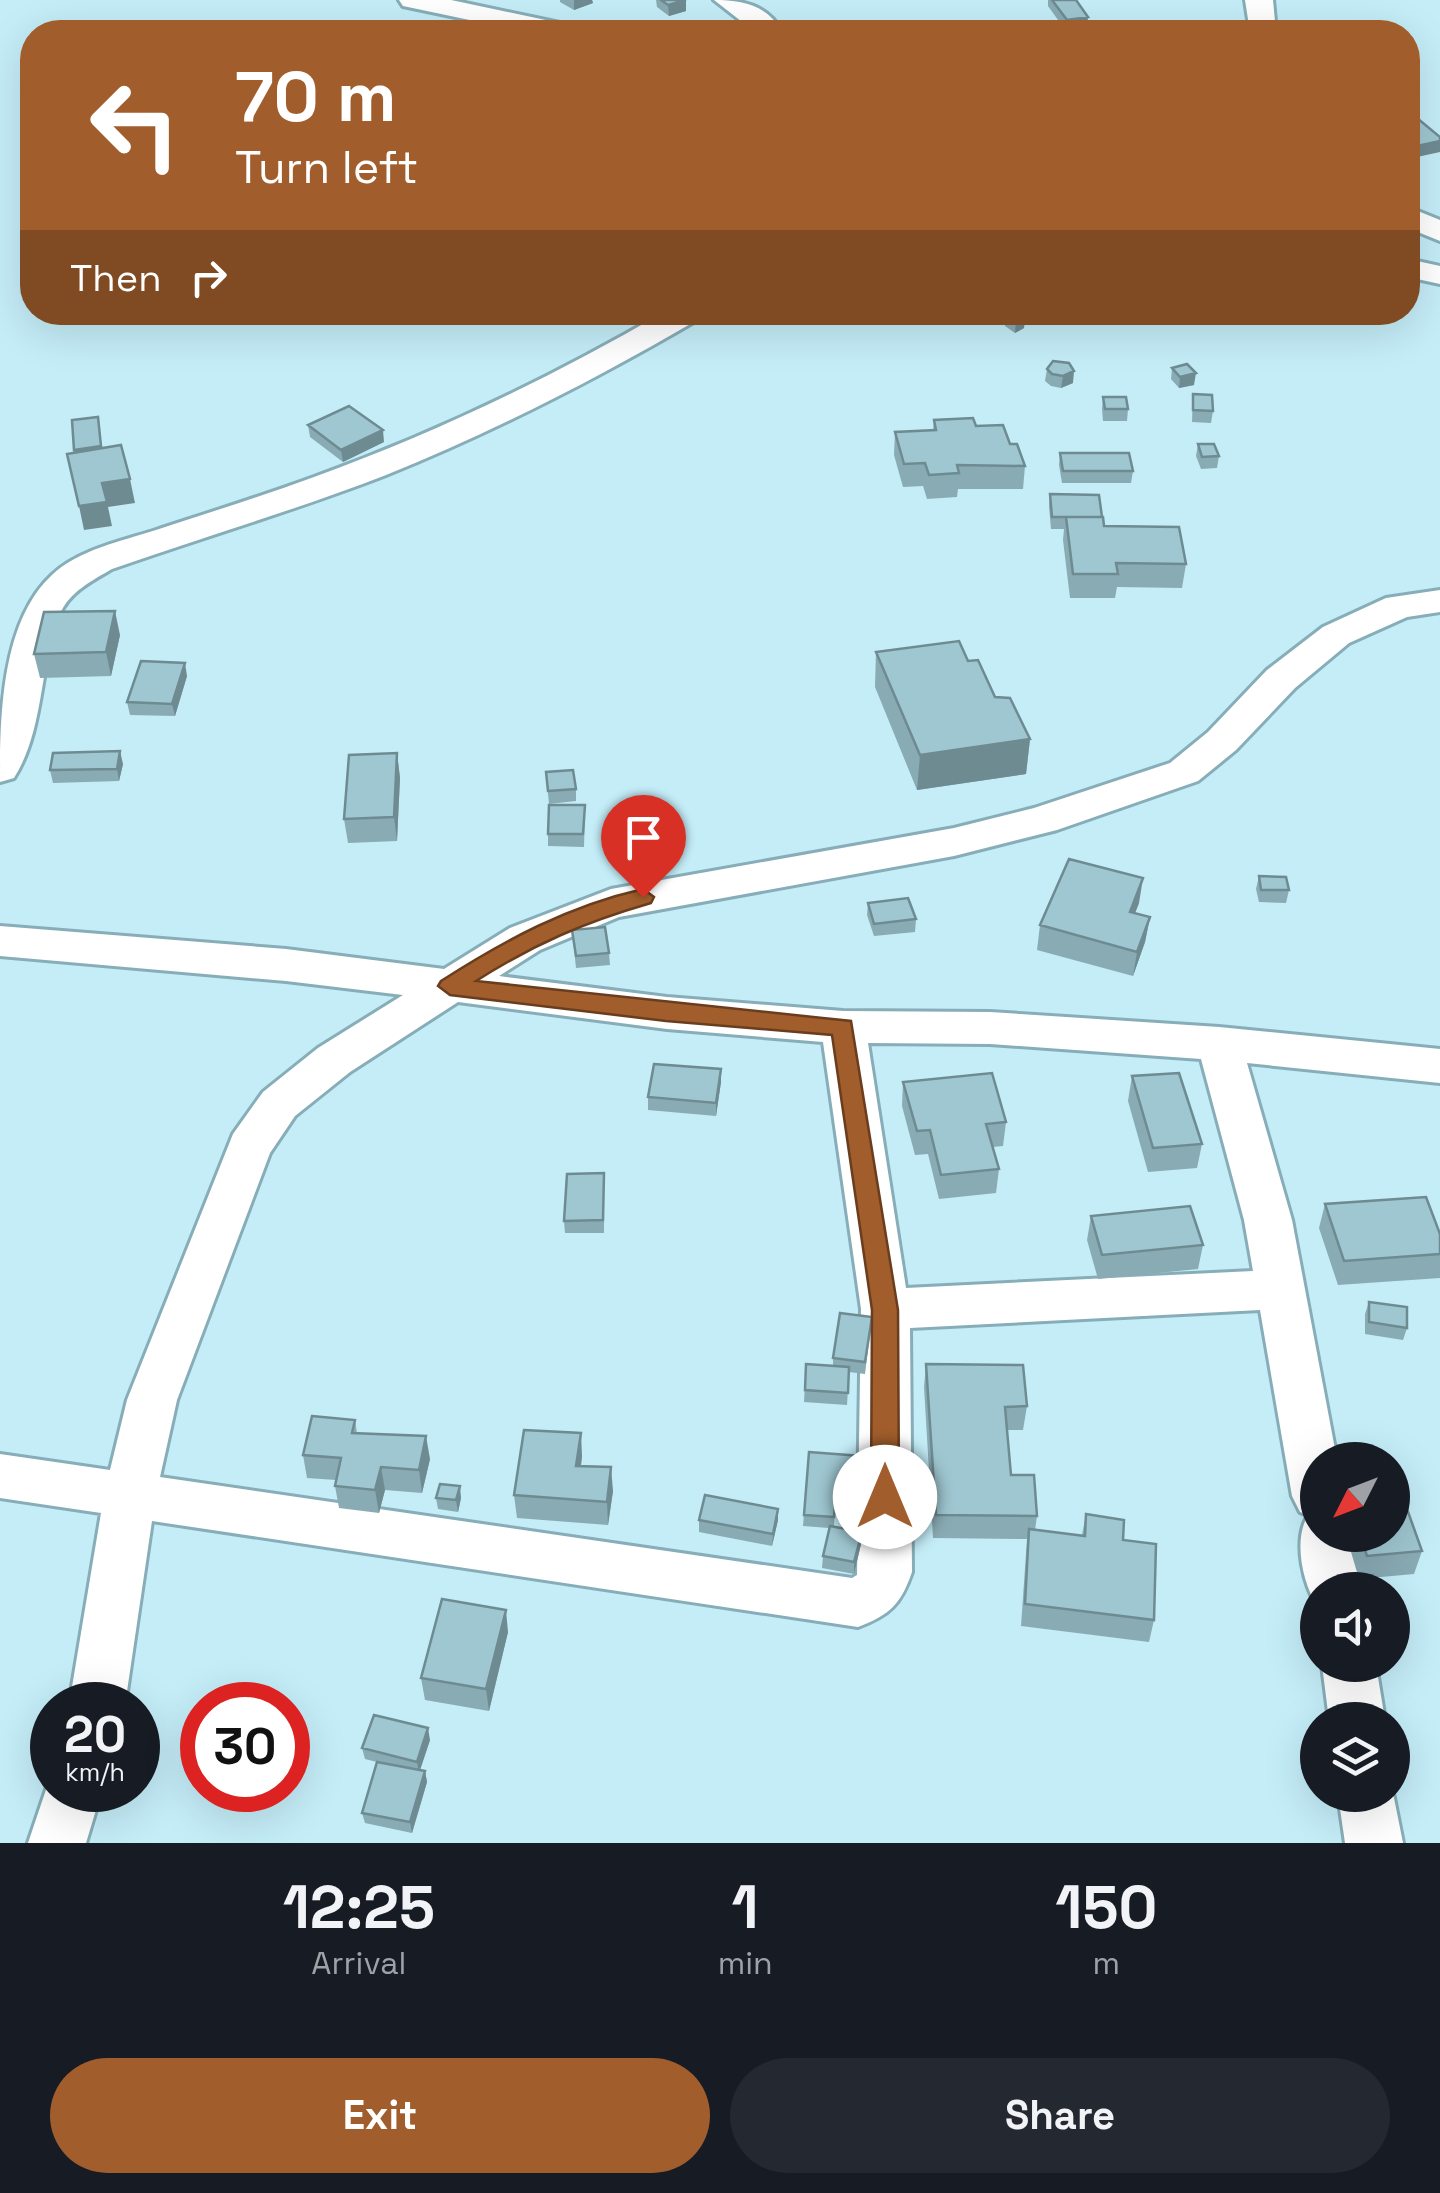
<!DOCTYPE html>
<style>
:root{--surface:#171b24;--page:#242831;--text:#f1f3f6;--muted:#9ea1a6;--accent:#a15e2c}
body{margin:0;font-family:"Space Grotesk",sans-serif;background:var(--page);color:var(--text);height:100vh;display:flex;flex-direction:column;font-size:38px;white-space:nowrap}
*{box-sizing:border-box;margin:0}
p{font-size:32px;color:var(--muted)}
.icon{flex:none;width:55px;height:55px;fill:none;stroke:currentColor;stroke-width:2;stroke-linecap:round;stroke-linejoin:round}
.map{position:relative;height:1843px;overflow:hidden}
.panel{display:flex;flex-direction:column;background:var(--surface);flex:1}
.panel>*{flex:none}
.top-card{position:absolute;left:20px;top:20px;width:1400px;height:305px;border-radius:40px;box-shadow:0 10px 40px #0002;background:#a15e2c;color:#fff;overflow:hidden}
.needle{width:65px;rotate:228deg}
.fabs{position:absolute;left:1300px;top:1442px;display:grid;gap:20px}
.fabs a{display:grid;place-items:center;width:110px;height:110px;border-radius:50%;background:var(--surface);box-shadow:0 10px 40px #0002;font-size:50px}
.speed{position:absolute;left:30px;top:1682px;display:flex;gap:20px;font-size:50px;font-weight:700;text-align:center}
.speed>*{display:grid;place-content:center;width:130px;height:130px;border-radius:50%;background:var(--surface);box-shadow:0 10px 40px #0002;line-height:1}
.speed small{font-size:25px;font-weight:400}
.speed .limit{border:15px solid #d22;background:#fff;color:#111}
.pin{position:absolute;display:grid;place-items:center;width:85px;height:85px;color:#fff;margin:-102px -42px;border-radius:50% 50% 50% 0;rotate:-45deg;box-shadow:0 0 10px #0007}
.pin .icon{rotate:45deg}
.me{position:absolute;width:110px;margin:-55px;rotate:0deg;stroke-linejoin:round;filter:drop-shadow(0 0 8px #0008)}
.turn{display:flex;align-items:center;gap:35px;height:210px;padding:0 50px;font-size:45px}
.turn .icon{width:130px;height:130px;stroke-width:2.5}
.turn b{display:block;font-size:70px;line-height:85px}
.then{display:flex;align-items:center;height:95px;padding:0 50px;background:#0003;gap:20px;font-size:38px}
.eta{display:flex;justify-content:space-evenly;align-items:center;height:170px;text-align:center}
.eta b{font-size:60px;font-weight:700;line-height:70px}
.primary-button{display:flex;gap:20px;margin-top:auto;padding:20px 50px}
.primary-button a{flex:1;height:115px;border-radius:60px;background:var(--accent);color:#fff;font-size:40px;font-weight:700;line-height:115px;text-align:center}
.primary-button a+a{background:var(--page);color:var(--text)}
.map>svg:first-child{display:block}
</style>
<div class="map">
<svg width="1440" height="1843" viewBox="0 0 1440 1843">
<rect width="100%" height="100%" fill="#c4edf8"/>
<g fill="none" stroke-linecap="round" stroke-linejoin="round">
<g stroke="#87aeb8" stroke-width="6">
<path id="street" d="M 399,0 L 451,0 L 574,26 L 578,32 L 527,32 L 403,6 Z
M 714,0 C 742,0 768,5 782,32 L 755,32 Z
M 1245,0 L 1273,0 L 1276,32 L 1250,32 Z
M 1408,207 L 1440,220 L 1440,241 L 1408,228 Z
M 1408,259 L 1440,266 L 1440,284 L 1408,277 Z
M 664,312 L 704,312 L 699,319 C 598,378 495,431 386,475 C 296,510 203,537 112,569 C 93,580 69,592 60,614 C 39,664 45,729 14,778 L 0,782 C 0,718 1,622 52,575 C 78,550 122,541 156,530 C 208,513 262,496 314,477 C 436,433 552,377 664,312 Z
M 1440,590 L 1440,612 L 1407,617 L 1349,643 L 1295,688 L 1236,750 L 1198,781 L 1057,830 L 954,856 L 619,917 L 540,950 L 499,976 L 667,997 L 843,1011 L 990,1012 L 1219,1027 L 1440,1049 L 1440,1083 L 1247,1063 L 1292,1220 L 1337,1460 L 1318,1460 L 1318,1535 L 1351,1535 L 1362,1590 L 1318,1590 L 1318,1608 C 1303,1584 1294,1544 1306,1519 L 1312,1517 L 1300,1512 L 1292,1496 L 1260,1310 L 910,1328 L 912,1572 C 901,1604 890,1615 858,1627 L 152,1521 L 125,1705 L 69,1705 L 101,1513 L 0,1498 L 0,1454 L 110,1470 L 127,1400 L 233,1134 L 263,1092 L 318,1048 L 403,995 L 286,981 L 0,956 L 0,926 L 286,949 L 444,969 L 510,928 L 611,889 L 954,828 L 1034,808 L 1170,763 L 1208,732 L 1267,670 L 1323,627 L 1386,598 ZM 458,1002 L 667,1029 L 823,1042 L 861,1309 L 857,1575 L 852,1578 L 160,1477 L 177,1400 L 270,1153 L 295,1116 L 350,1072 ZM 868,1043 L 990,1044 L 1201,1059 L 1244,1220 L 1253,1271 L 906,1288 Z
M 1322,1665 L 1376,1665 L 1385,1720 L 1329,1720 Z
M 52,1772 L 52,1790 L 102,1790 L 86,1843 L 28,1843 Z
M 1392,1788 L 1403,1843 L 1345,1843 L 1338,1795 L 1392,1795 Z"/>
</g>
<use href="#street" fill="#fff" fill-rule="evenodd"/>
</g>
<path fill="#89abb4" d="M 560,0 L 592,0 L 593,3 L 574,10 L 560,2 Z
M 656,0 L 686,0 L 686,11 L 669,16 L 657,7 Z
M 1048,0 L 1076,0 L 1087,28 L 1066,31 L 1048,6 Z
M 1006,314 L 1025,316 L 1024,328 L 1015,333 L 1005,326 Z
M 1053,361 L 1073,383 L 1061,388 L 1051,386 L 1045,381 L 1047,369 Z
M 1172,368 L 1194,385 L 1179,388 L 1171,379 Z
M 1193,394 L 1213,411 L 1211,423 L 1192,422 Z
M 1103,397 L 1128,409 L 1127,421 L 1103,421 L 1102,409 Z
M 934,420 L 976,426 L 1010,444 L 1025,466 L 1023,489 L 958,489 L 957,497 L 927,499 L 923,486 L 903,487 L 894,455 L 895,432 L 933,430 Z
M 308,425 L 384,442 L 343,462 L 310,437 Z
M 1198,444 L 1219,456 L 1217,468 L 1201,469 L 1196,456 Z
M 1060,453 L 1133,471 L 1131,483 L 1062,483 L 1059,465 Z
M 1050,494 L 1104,526 L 1186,564 L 1182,588 L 1117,587 L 1115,598 L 1070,598 L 1063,540 L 1064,529 L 1051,529 L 1049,506 Z
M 120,635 L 111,676 L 40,678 L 34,654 Z
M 876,652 L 968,661 L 995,697 L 1030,739 L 1026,774 L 917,790 L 875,687 Z
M 187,676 L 175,716 L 130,715 L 127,702 Z
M 397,753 L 400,778 L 397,841 L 348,843 L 344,819 Z
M 123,764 L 119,781 L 53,783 L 50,770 Z
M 546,772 L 576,789 L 576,801 L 549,804 Z
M 585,805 L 584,847 L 548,846 L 548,834 Z
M 1259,876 L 1289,890 L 1286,903 L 1259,902 L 1256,889 Z
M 868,903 L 916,919 L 915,932 L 874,936 L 867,915 Z
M 1139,903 L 1135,913 L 1150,917 L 1145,942 L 1133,976 L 1037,950 L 1040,925 Z
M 572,930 L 609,953 L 610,965 L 576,968 Z
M 1132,1076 L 1202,1144 L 1197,1168 L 1148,1172 L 1128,1101 Z
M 721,1082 L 716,1116 L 648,1110 L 648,1097 Z
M 903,1082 L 1006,1122 L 1003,1146 L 993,1147 L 999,1169 L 996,1193 L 939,1199 L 928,1154 L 915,1155 L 902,1106 Z
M 604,1173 L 604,1233 L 565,1233 L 564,1221 Z
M 1325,1204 L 1440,1234 L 1440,1278 L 1338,1285 L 1319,1228 Z
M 1091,1216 L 1203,1245 L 1198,1269 L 1098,1279 L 1087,1240 Z
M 1369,1302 L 1407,1328 L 1403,1340 L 1365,1334 L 1365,1314 Z
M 872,1317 L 865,1374 L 849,1372 L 847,1405 L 804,1402 L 806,1364 L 833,1366 L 833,1358 Z
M 926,1364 L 1027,1406 L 1023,1430 L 1007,1430 L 1011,1475 L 1037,1516 L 1035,1530 L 1082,1535 L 1086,1514 L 1123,1540 L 1154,1620 L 1149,1642 L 1021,1626 L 1027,1539 L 933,1538 L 924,1387 Z
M 355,1420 L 357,1433 L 430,1459 L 422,1493 L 385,1490 L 379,1513 L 339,1508 L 335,1486 L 336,1480 L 307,1478 L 303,1455 Z
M 809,1452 L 861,1456 L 858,1506 L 835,1504 L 834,1527 L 861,1544 L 854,1574 L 822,1568 L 823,1556 L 829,1528 L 803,1526 Z
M 582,1456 L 581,1466 L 613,1491 L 608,1525 L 517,1518 L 514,1495 Z
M 436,1498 L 461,1498 L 458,1512 L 438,1509 Z
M 778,1509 L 778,1520 L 772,1546 L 699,1532 L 699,1520 Z
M 1346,1535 L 1392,1535 L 1422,1551 L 1414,1574 L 1359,1579 Z
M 508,1632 L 489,1711 L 425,1700 L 421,1678 Z
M 430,1740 L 420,1770 L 425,1771 L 427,1782 L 412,1833 L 365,1823 L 362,1813 L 377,1762 L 365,1759 L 362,1748 Z"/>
<path fill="#6f8b92" d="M 574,0 L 592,0 L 593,3 L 574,10 Z
M 686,0 L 686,11 L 669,16 L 668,5 Z
M 1088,17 L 1087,28 L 1066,31 L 1067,20 Z
M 1440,141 L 1440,152 L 1408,159 L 1408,148 Z
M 1025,316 L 1024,328 L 1015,333 L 1016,321 Z
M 1074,371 L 1073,383 L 1061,388 L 1063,376 Z
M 1196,373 L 1194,385 L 1179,388 L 1180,377 Z
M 98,417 L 103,458 L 76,462 L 74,450 Z
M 383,430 L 384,442 L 343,462 L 341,450 Z
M 130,479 L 135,503 L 108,507 L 112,526 L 84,530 L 79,506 L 102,483 Z
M 115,611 L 120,635 L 111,676 L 106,652 Z
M 185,663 L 187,676 L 175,716 L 172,704 Z
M 1030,739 L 1026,774 L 917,790 L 920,755 Z
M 120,751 L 123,764 L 119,781 L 117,769 Z
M 397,753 L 400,778 L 397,841 L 394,817 Z
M 1143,878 L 1139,903 L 1126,936 L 1130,912 Z
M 1150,917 L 1145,942 L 1133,976 L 1137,952 Z
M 721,1069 L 721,1082 L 716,1116 L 716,1103 Z
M 581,1433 L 582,1456 L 578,1489 L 576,1466 Z
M 426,1436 L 430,1459 L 422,1493 L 419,1470 Z
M 381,1467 L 385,1490 L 379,1513 L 375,1490 Z
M 611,1467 L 613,1491 L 608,1525 L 607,1502 Z
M 460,1486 L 461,1498 L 458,1512 L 456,1500 Z
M 778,1509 L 778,1520 L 772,1546 L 773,1534 Z
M 862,1532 L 861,1544 L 854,1574 L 854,1562 Z
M 506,1610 L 508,1632 L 489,1711 L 486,1689 Z
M 428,1728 L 430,1740 L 419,1773 L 417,1762 Z
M 425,1771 L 427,1782 L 412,1833 L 410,1822 Z"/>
<path fill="#9fc7d1" stroke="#6f8b92" stroke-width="2.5" d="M 661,0 L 686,0 L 668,5 Z
M 1052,0 L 1076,0 L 1088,17 L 1067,20 Z
M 1408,113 L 1411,113 L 1440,137 L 1440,141 L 1408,148 Z
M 1010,312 L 1018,312 L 1025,316 L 1016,321 L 1006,314 Z
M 1053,361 L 1069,363 L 1074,371 L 1063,376 L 1052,374 L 1047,369 Z
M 1187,364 L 1196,373 L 1180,377 L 1172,368 Z
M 1193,394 L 1212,395 L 1213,411 L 1193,410 Z
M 1103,397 L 1126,397 L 1128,409 L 1105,409 Z
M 349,406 L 383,430 L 341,450 L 308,425 Z
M 98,417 L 101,446 L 74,450 L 72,420 Z
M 973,418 L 976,426 L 1003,425 L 1010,444 L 1017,444 L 1025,466 L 957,465 L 959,473 L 929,475 L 925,463 L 904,464 L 895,432 L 936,430 L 934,420 Z
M 1198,444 L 1214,444 L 1219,456 L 1202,457 Z
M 121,445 L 130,479 L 102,483 L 107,502 L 79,506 L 67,454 Z
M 1060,453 L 1129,453 L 1133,471 L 1063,471 Z
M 1050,494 L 1099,495 L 1102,517 L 1052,517 Z
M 1066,517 L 1103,517 L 1104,526 L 1179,527 L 1186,564 L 1116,563 L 1118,574 L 1073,574 Z
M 115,611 L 106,652 L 34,654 L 44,612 Z
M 959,641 L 968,661 L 978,660 L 995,697 L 1010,698 L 1030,739 L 920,755 L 876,652 Z
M 141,661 L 185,663 L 172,704 L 127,702 Z
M 120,751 L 117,769 L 50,770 L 53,753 Z
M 397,753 L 394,817 L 344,819 L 349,755 Z
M 573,770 L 576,789 L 548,791 L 546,772 Z
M 549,805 L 585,805 L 583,834 L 548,834 Z
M 1069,859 L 1143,878 L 1130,912 L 1150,917 L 1137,952 L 1040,925 Z
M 1259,876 L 1286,877 L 1289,890 L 1261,890 Z
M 908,898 L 916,919 L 874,924 L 868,903 Z
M 605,927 L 609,953 L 576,956 L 572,930 Z
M 654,1064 L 721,1069 L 716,1103 L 648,1097 Z
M 992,1073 L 1006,1122 L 986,1124 L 999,1169 L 941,1175 L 930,1130 L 917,1131 L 903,1082 Z
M 1179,1073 L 1202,1144 L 1153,1148 L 1132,1076 Z
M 604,1173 L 603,1220 L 564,1221 L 567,1174 Z
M 1426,1197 L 1440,1234 L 1440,1254 L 1344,1261 L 1325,1204 Z
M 1190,1206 L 1203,1245 L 1102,1255 L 1091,1216 Z
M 1369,1302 L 1407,1307 L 1407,1328 L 1369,1322 Z
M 840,1313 L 872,1317 L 865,1362 L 833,1358 Z
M 806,1364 L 849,1367 L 848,1393 L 805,1390 Z
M 926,1364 L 1023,1365 L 1027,1406 L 1005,1407 L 1011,1475 L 1034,1475 L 1037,1516 L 936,1515 Z
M 312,1416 L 355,1420 L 352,1433 L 426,1436 L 419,1470 L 381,1467 L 375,1490 L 335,1486 L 341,1458 L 303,1455 Z
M 524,1430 L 581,1433 L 576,1466 L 611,1467 L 607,1502 L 514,1495 Z
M 809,1452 L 861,1456 L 858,1494 L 836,1493 L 834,1517 L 804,1515 Z
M 1389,1457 L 1390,1460 L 1354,1460 Z
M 1392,1467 L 1422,1551 L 1367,1556 L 1360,1535 L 1392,1535 Z
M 440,1484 L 460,1486 L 456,1500 L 436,1498 Z
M 705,1495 L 778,1509 L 773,1534 L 699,1520 Z
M 1086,1514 L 1124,1520 L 1123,1540 L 1156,1544 L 1154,1620 L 1025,1604 L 1029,1529 L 1085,1536 Z
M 830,1526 L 862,1532 L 854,1562 L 823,1556 Z
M 442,1599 L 506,1610 L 486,1689 L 421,1678 Z
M 374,1715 L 428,1728 L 417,1762 L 362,1748 Z
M 377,1762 L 425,1771 L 410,1822 L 362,1813 Z"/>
<path fill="#a15e2c" stroke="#693d1d" stroke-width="2.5" d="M 643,889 L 654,897 L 651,903 C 585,922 534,944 476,981 L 851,1021 L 898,1310 L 899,1497 L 895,1506 L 885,1509 L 875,1506 L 871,1497 L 872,1310 L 832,1035 L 666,1021 L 450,995 L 438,986 L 441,981 C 505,940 568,906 643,889 Z"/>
</svg>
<div class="fabs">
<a><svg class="needle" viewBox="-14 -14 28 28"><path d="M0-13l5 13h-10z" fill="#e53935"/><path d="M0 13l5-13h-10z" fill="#9ea1a6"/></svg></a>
<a><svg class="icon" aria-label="sound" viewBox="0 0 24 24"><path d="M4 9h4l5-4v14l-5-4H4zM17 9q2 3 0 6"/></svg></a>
<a><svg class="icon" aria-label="layers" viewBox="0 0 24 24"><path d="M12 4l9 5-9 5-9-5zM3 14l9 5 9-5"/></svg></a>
</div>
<div class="speed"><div>20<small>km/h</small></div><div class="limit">30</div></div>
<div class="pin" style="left:643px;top:897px;background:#d93025"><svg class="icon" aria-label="arrive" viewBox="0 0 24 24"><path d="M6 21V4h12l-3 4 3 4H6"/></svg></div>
<svg class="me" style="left:885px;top:1497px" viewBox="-20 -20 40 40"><circle r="19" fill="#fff"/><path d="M0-13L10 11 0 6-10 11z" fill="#a15e2c"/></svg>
<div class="top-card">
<div class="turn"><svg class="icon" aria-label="left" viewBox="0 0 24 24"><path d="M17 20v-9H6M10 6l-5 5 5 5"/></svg><div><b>70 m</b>Turn left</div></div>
<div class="then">Then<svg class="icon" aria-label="right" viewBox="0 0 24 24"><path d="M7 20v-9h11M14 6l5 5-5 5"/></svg></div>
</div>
</div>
<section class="panel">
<div class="eta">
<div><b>12:25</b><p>Arrival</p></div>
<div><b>1</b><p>min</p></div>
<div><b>150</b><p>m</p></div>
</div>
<div class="primary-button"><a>Exit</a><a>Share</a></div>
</section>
